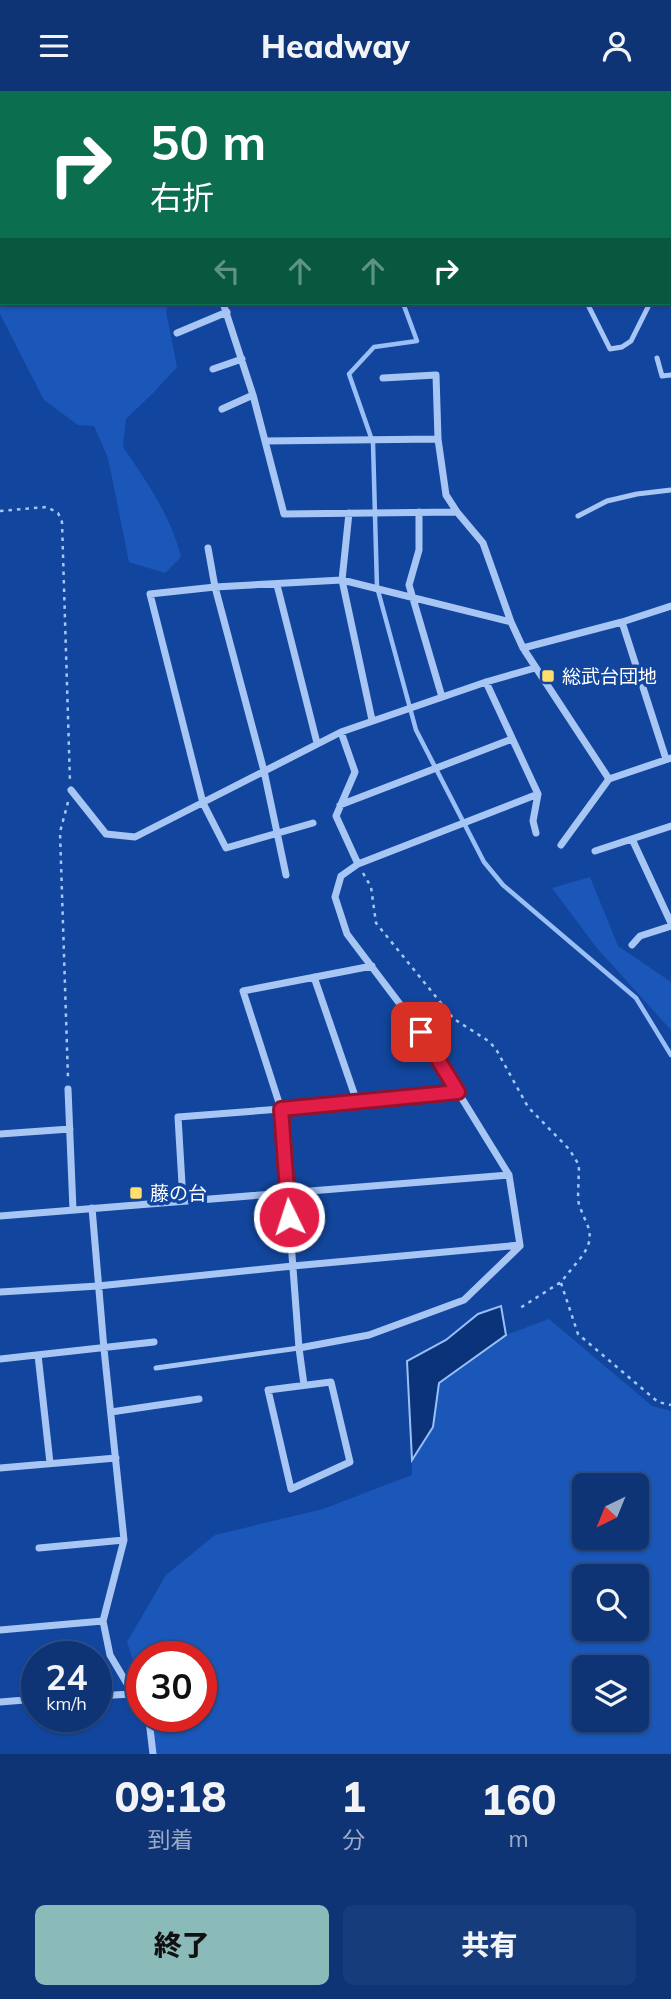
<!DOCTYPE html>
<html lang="ja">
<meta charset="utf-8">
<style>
:root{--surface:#0e3476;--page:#173c7b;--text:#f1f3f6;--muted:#9baac5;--line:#2e4f88;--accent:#8bbbb9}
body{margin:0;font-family:Mulish,"Noto Sans JP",sans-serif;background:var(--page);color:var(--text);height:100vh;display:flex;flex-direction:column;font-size:26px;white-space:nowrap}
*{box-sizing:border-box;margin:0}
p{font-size:23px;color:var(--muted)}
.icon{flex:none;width:38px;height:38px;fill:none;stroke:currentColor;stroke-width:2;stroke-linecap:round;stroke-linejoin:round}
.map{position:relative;height:1663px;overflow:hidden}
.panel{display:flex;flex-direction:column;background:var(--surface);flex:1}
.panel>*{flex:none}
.top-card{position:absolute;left:0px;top:0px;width:672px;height:214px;box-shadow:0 2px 5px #0004,0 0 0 2px var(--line);background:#0b6e4f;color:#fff;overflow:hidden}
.needle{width:46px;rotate:223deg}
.fabs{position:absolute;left:572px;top:1382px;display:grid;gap:14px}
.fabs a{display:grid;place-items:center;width:77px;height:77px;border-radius:10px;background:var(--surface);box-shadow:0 2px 5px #0004,0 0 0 2px var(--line);font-size:35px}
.speed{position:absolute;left:21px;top:1550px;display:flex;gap:14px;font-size:35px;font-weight:700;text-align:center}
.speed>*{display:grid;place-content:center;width:91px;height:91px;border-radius:50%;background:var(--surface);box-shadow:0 2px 5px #0004,0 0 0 2px var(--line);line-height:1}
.speed small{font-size:18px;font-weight:400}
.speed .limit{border:10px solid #d22;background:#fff;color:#111}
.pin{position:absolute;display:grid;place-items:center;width:60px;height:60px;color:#fff;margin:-30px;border-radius:14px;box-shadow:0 4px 10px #0006}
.me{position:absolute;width:77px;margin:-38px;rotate:356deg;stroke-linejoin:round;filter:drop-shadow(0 0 5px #0008)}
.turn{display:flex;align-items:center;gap:24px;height:147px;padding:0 35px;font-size:32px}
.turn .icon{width:91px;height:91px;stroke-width:2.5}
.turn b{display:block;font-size:49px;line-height:60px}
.lanes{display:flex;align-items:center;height:66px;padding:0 35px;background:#0003;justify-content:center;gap:35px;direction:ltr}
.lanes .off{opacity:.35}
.eta{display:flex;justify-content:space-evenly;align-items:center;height:119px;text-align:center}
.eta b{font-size:42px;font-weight:800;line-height:49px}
.cta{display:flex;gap:14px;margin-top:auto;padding:14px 35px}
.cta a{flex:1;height:80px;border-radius:10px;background:var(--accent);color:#111;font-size:28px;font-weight:800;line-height:80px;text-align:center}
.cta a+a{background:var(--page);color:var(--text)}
header{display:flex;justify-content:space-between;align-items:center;height:91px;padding:0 35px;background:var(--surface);font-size:32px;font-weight:800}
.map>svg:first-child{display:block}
</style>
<header><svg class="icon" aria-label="menu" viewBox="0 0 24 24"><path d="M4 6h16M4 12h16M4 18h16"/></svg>Headway<svg class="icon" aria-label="person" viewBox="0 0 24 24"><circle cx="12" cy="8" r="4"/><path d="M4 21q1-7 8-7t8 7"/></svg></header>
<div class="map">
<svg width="671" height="1663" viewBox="0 0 671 1663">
<rect width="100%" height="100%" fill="#12469e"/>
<path fill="#1a57b8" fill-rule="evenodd" d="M 0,68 L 2,69 L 2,212 L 168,212 L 166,221 L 177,276 L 154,301 L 126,328 L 123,356 C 147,391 171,425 181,466 L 165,482 L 129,471 L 108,367 L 94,335 L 78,334 L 44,309 L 0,223 Z
M 590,786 L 618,855 L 671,891 L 671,939 L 596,856 L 552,797 Z
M 549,1228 L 652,1315 L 671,1320 L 671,1663 L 156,1663 L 150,1626 L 201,1626 L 201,1566 L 142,1566 L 142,1596 L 127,1551 L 166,1484 L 215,1444 L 323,1418 L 412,1384 L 412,1369 L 433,1336 L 439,1292 L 506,1244 ZM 584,1395 L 637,1395 L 637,1447 L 584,1447 ZM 584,1486 L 637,1486 L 637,1538 L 584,1538 ZM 584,1577 L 637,1577 L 637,1629 L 584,1629 Z"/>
<path fill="#0b337a" stroke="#9abff7" stroke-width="2" d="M 501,1215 L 506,1244 L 439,1292 L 433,1336 L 412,1369 L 407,1270 L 446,1249 L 478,1223 Z"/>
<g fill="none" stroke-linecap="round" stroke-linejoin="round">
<path stroke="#9abff7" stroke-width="4.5" d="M 347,0 L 347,2
M 403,212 L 417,250 L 374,256 L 349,283 L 373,352 L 377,496 L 416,639 L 484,771 L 503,794 L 636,907 L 671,964"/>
<path stroke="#a8c6f4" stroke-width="2.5" stroke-dasharray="3.5 5" stroke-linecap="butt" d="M 0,420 L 47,416 L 58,422 L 62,431 L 70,691
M 68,711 L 60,741 L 68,987
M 363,782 L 371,796 L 376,832 L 454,928 L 490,951 L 497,960 L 528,1016 L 569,1058 L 579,1074 L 578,1107 L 579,1114 L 589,1138 L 590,1147 L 588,1155 L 583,1164 L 561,1191 L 517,1219
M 561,1192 L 578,1243 L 658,1311 L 671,1314"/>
<path stroke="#a8c6f4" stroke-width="5" d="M 665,0 L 665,2
M 576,2 L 579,0
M 587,212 L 610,258 L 622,256 L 631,250 L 650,212
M 657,267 L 662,285 L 671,284
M 578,425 L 607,410 L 637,403 L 671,399
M 156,1277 L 299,1257"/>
<path stroke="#a8c6f4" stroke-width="7" d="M 78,0 L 80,2
M 564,0 L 565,2
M 185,2 L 188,0
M 670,164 L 671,164
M 223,212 L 253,304 L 284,423 L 457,421
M 177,242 L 227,221
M 213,278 L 242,268
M 383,287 L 436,284 L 438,348 L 446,404 L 457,421 L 483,452 L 511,531 L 523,557 L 609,688
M 222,318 L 253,304
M 265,350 L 438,348
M 419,421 L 419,459 L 409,494 L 442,606
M 349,422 L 342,489 L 372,629
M 208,457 L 215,496 L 264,680 L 286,784
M 277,494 L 317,652
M 622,531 L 666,668
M 523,557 L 622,531 L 671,515
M 486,591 L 538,703 L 533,730 L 536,742
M 341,641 L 355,681 L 336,725 L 358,773
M 71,699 L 106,743 L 135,746 L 341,641 L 486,591 L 535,577
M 340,714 L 512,648
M 313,732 L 226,757 L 203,712 L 150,503 L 215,496 L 342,489 L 511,531
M 632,748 L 671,832
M 561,754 L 609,688 L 671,667
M 595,760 L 671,735
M 632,854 L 640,845 L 671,835
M 314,886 L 357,1011
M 68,998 L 73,1119
M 0,1043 L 70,1038
M 183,1110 L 178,1026 L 281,1018 L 458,1001
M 92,1117 L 104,1258 L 124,1449 L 103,1530 L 110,1564 L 142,1618
M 0,1125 L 509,1084
M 520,1154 L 509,1084 L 421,941 L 347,843 L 335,806 L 341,785 L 358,773 L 538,703
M 0,1201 L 98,1195 L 293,1175 L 520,1154
M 299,1257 L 369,1244 L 464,1209 L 520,1155
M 38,1264 L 50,1372
M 0,1268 L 154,1251
M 331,1291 L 350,1371 L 291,1398 L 268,1299 Z
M 304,1294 L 299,1257 L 281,1018 L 243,900 L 372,875
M 111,1321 L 199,1308
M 0,1377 L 116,1367
M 39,1457 L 124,1449
M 0,1539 L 103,1530
M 96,1605 L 132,1603
M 0,1611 L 37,1608
M 147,1626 L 149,1629 L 153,1663"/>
</g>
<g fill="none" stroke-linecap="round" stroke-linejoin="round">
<g stroke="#92132f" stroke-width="18">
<path id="route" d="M 289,1126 L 281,1018 L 458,1001 L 421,941"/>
</g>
<use href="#route" stroke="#e11d48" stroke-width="12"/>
</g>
<g fill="#ffde6b" stroke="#12469e" stroke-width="2.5">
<rect x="541" y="578" width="14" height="14" rx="3.5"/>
<rect x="129" y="1095" width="14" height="14" rx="3.5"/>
</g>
<g text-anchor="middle" stroke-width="7" stroke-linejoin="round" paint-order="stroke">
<g font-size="19" fill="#fff" stroke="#12469e" text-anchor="start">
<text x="562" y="592">総武台団地</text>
<text x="150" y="1109">藤の台</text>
</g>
</g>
</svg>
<div class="fabs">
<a><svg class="needle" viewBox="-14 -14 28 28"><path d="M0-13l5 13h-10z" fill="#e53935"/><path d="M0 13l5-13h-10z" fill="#9baac5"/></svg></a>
<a><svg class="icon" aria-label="search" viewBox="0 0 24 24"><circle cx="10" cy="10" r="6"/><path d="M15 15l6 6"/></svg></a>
<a><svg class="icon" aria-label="layers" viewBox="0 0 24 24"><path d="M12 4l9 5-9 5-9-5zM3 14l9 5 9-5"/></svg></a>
</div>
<div class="speed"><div>24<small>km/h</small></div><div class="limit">30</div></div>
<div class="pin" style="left:421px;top:941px;background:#d93025"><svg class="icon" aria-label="arrive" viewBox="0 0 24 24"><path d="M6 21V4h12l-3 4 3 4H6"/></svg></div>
<svg class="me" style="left:289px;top:1126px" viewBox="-20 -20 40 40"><circle r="17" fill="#e11d48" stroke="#fff" stroke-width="3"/><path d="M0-11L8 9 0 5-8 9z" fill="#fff"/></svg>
<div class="top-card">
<div class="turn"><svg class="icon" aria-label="right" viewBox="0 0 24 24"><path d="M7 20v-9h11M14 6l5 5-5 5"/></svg><div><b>50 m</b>右折</div></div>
<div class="lanes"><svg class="icon off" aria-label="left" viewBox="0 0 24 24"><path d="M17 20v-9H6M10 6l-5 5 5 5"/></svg><svg class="icon off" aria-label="ahead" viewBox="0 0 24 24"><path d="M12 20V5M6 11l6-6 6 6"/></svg><svg class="icon off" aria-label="ahead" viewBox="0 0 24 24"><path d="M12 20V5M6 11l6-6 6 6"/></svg><svg class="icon" aria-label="right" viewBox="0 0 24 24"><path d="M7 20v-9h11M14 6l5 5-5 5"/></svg></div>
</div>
</div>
<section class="panel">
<div class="eta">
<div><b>09:18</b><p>到着</p></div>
<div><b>1</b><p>分</p></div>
<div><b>160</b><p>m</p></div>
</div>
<div class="cta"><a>終了</a><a>共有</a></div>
</section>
